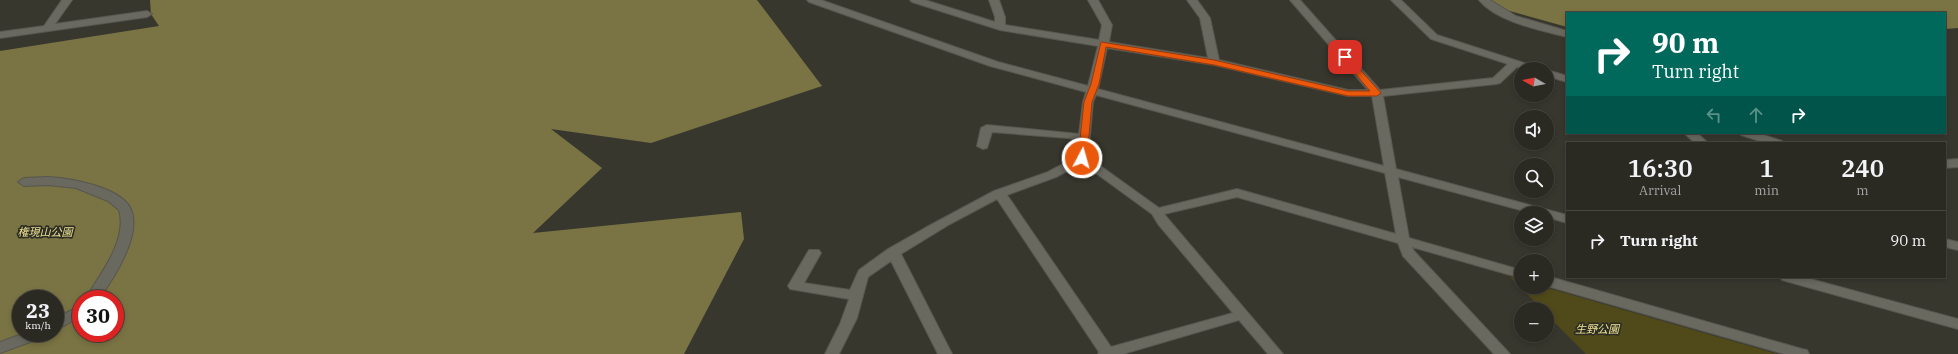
<!DOCTYPE html>
<meta charset="utf-8">
<style>
:root{--surface:#2a2922;--page:#36352f;--text:#f1f3f6;--muted:#a5a6a5;--line:#464540}
body{margin:0;font-family:"IBM Plex Serif","Noto Sans JP",serif;background:var(--page);color:var(--text);height:100vh;display:flex;flex-direction:column;font-size:15px;white-space:nowrap}
*{box-sizing:border-box;margin:0}
p{font-size:13px;color:var(--muted)}
.icon{flex:none;width:22px;height:22px;fill:none;stroke:currentColor;stroke-width:2;stroke-linecap:round;stroke-linejoin:round}
.map{position:relative;flex:1;overflow:hidden}
.drawer{position:absolute;left:1566px;top:142px;width:380px;height:136px;display:flex;flex-direction:column;background:var(--surface);border-radius:0px;box-shadow:0 2px 6px #0003,0 0 0 1px var(--line)}
.drawer>*{flex:none}
.hud{position:absolute;left:1566px;top:12px;width:380px;height:122px;border-radius:0px;box-shadow:0 2px 6px #0003,0 0 0 1px var(--line);background:#00695c;color:#fff;overflow:hidden}
.needle{width:26px;rotate:279deg}
.buttons{position:absolute;left:1514px;top:62px;display:grid;gap:8px}
.buttons a{display:grid;place-items:center;width:40px;height:40px;border-radius:50%;background:var(--surface);box-shadow:0 2px 6px #0003,0 0 0 1px var(--line);font-size:20px}
.speed{position:absolute;left:12px;top:290px;display:flex;gap:8px;font-size:20px;font-weight:700;text-align:center}
.speed>*{display:grid;place-content:center;width:52px;height:52px;border-radius:50%;background:var(--surface);box-shadow:0 2px 6px #0003,0 0 0 1px var(--line);line-height:1}
.speed small{font-size:10px;font-weight:400}
.speed .limit{border:6px solid #d22;background:#fff;color:#111}
.pin{position:absolute;display:grid;place-items:center;width:34px;height:34px;color:#fff;margin:-17px;border-radius:8px;box-shadow:0 2px 6px #0006}
.me{position:absolute;width:44px;margin:-22px;rotate:6deg;stroke-linejoin:round;filter:drop-shadow(0 0 3px #0008)}
.turn{display:flex;align-items:center;gap:14px;height:84px;padding:0 20px;font-size:18px}
.turn .icon{width:52px;height:52px;stroke-width:2.5}
.turn b{display:block;font-size:28px;line-height:34px}
.lanes{display:flex;align-items:center;height:38px;padding:0 20px;background:#0003;justify-content:center;gap:20px;direction:ltr}
.lanes .off{opacity:.35}
.eta{display:flex;justify-content:space-evenly;align-items:center;height:68px;text-align:center}
.eta b{font-size:24px;font-weight:600;line-height:28px}
ul{padding:0;list-style:none}
li{display:flex;align-items:center;gap:12px;height:60px;padding:0 20px;border-top:1px solid var(--line)}
li div{flex:1}
li b{display:block;font-size:15px}
li em{font-style:normal}
.map>svg:first-child{display:block}
</style>
<div class="map">
<svg width="1958" height="354" viewBox="0 0 1958 354">
<rect width="100%" height="100%" fill="#38372e"/>
<path fill="#504a1a" d="M 1510,277 L 1521,280 L 1521,287 L 1544,287 L 1777,354 L 1586,354 L 1547,315 L 1547,309 L 1542,309 Z"/>
<path fill="#7a7444" fill-rule="evenodd" d="M 150,0 L 757,0 L 822,86 L 651,143 L 551,129 L 602,168 L 533,233 L 741,212 L 744,239 L 684,354 L 0,354 L 0,51 L 159,26 L 151,14 ZM 21,299 L 55,299 L 55,333 L 21,333 ZM 81,299 L 115,299 L 115,333 L 81,333 Z
M 1491,0 L 1958,0 L 1958,28 L 1945,29 L 1945,13 L 1567,13 L 1567,27 L 1499,8 Z"/>
<g fill="none" stroke-linecap="round" stroke-linejoin="round">
<g stroke="#57564f" stroke-width="2">
<path id="minor" d="M 62,0 L 72,0 L 55,24 L 147,11 L 152,14 L 147,17 L 0,38 L 0,32 L 44,26 Z
M 807,0 L 821,0 L 998,62 L 1088,86 L 1098,46 L 1000,30 L 912,2 L 910,0 L 925,0 L 995,22 L 995,17 L 989,0 L 999,0 L 1005,17 L 1005,25 L 1099,40 L 1102,25 L 1088,0 L 1098,0 L 1112,25 L 1109,42 L 1208,58 L 1200,18 L 1187,0 L 1197,0 L 1210,18 L 1219,60 L 1348,90 L 1368,90 L 1290,0 L 1300,0 L 1380,90 L 1493,78 L 1508,64 L 1431,39 L 1391,0 L 1401,0 L 1437,35 L 1537,67 L 1538,69 L 1523,69 L 1517,67 L 1500,83 L 1496,84 L 1383,96 L 1396,169 L 1567,215 L 1567,223 L 1547,217 L 1547,213 L 1532,213 L 1398,177 L 1409,238 L 1521,270 L 1521,278 L 1412,247 L 1414,251 L 1510,354 L 1494,354 L 1403,256 L 1398,243 L 1237,197 L 1164,214 L 1283,354 L 1268,354 L 1239,320 L 1123,354 L 1098,354 L 1099,352 L 997,199 L 950,224 L 901,254 L 952,354 L 938,354 L 891,261 L 868,277 L 857,318 L 839,354 L 825,354 L 840,324 L 849,299 L 790,289 L 788,286 L 809,250 L 819,250 L 821,253 L 804,283 L 850,290 L 859,270 L 888,249 L 925,228 L 994,191 L 1048,172 L 1076,157 L 1078,140 L 1068,138 L 992,132 L 987,148 L 983,149 L 977,146 L 981,128 L 987,125 L 1079,134 L 1083,102 L 1086,92 L 990,66 L 809,2 ZM 1107,48 L 1214,65 L 1348,96 L 1372,96 L 1384,166 L 1098,89 ZM 1096,95 L 1385,173 L 1396,234 L 1237,189 L 1159,208 L 1088,157 L 1093,102 ZM 1082,163 L 1152,214 L 1158,224 L 1233,313 L 1111,347 L 1007,195 L 1056,177 Z
M 1479,0 L 1490,0 L 1516,16 L 1567,31 L 1567,37 C 1540,30 1497,22 1479,0 Z
M 1547,70 L 1567,76 L 1567,82 L 1547,76 Z
M 1684,133 L 1697,133 L 1708,143 L 1695,143 Z
M 1739,133 L 1757,133 L 1782,141 L 1784,143 L 1766,143 L 1741,135 Z
M 1958,159 L 1958,167 L 1945,168 L 1945,160 Z
M 48,177 C 69,178 125,187 132,212 C 140,238 114,278 99,299 L 85,299 C 99,276 128,240 119,210 L 108,201 L 76,188 L 48,185 L 24,186 L 18,182 L 24,178 Z
M 1945,239 L 1958,242 L 1958,250 L 1945,247 Z
M 1547,276 L 1802,349 L 1807,350 L 1809,354 L 1784,354 L 1547,286 Z
M 1780,277 L 1803,277 L 1958,319 L 1958,329 L 1782,280 Z
M 81,305 L 81,316 L 55,331 L 55,319 Z
M 25,333 L 46,333 L 44,337 L 0,353 L 0,342 Z"/>
</g>
<use href="#minor" fill="#6a695f" fill-rule="evenodd"/>
</g>
<path fill="#ea580c" stroke="#983908" d="M 1101,42 L 1214,60 L 1348,91 L 1370,91 L 1341,57 L 1345,55 L 1348,56 L 1381,93 L 1377,96 L 1348,96 L 1214,65 L 1106,47 L 1099,84 L 1092,102 L 1087,158 L 1082,160 L 1078,158 L 1084,102 L 1091,84 Z"/>
<g text-anchor="middle" stroke-width="3.5" stroke-linejoin="round" paint-order="stroke">
<g font-size="11" font-style="italic" fill="#ebe193" stroke="#2e2d24">
<text x="45" y="236">権現山公園</text>
<text x="1597" y="333">生野公園</text>
</g>
</g>
</svg>
<div class="buttons">
<a><svg class="needle" viewBox="-14 -14 28 28"><path d="M0-13l5 13h-10z" fill="#e53935"/><path d="M0 13l5-13h-10z" fill="#a5a6a5"/></svg></a>
<a><svg class="icon" aria-label="sound" viewBox="0 0 24 24"><path d="M4 9h4l5-4v14l-5-4H4zM17 9q2 3 0 6"/></svg></a>
<a><svg class="icon" aria-label="search" viewBox="0 0 24 24"><circle cx="10" cy="10" r="6"/><path d="M15 15l6 6"/></svg></a>
<a><svg class="icon" aria-label="layers" viewBox="0 0 24 24"><path d="M12 4l9 5-9 5-9-5zM3 14l9 5 9-5"/></svg></a>
<a>+</a>
<a>−</a>
</div>
<div class="speed"><div>23<small>km/h</small></div><div class="limit">30</div></div>
<div class="pin" style="left:1345px;top:57px;background:#d93025"><svg class="icon" aria-label="arrive" viewBox="0 0 24 24"><path d="M6 21V4h12l-3 4 3 4H6"/></svg></div>
<svg class="me" style="left:1082px;top:158px" viewBox="-20 -20 40 40"><circle r="17" fill="#ea580c" stroke="#fff" stroke-width="3"/><path d="M0-11L8 9 0 5-8 9z" fill="#fff"/></svg>
<div class="hud">
<div class="turn"><svg class="icon" aria-label="right" viewBox="0 0 24 24"><path d="M7 20v-9h11M14 6l5 5-5 5"/></svg><div><b>90 m</b>Turn right</div></div>
<div class="lanes"><svg class="icon off" aria-label="left" viewBox="0 0 24 24"><path d="M17 20v-9H6M10 6l-5 5 5 5"/></svg><svg class="icon off" aria-label="ahead" viewBox="0 0 24 24"><path d="M12 20V5M6 11l6-6 6 6"/></svg><svg class="icon" aria-label="right" viewBox="0 0 24 24"><path d="M7 20v-9h11M14 6l5 5-5 5"/></svg></div>
</div>
<section class="drawer">
<div class="eta">
<div><b>16:30</b><p>Arrival</p></div>
<div><b>1</b><p>min</p></div>
<div><b>240</b><p>m</p></div>
</div>
<ul>
<li><svg class="icon" aria-label="right" viewBox="0 0 24 24"><path d="M7 20v-9h11M14 6l5 5-5 5"/></svg><div><b>Turn right</b></div><em>90 m</em></li>
</ul>
</section>
</div>
